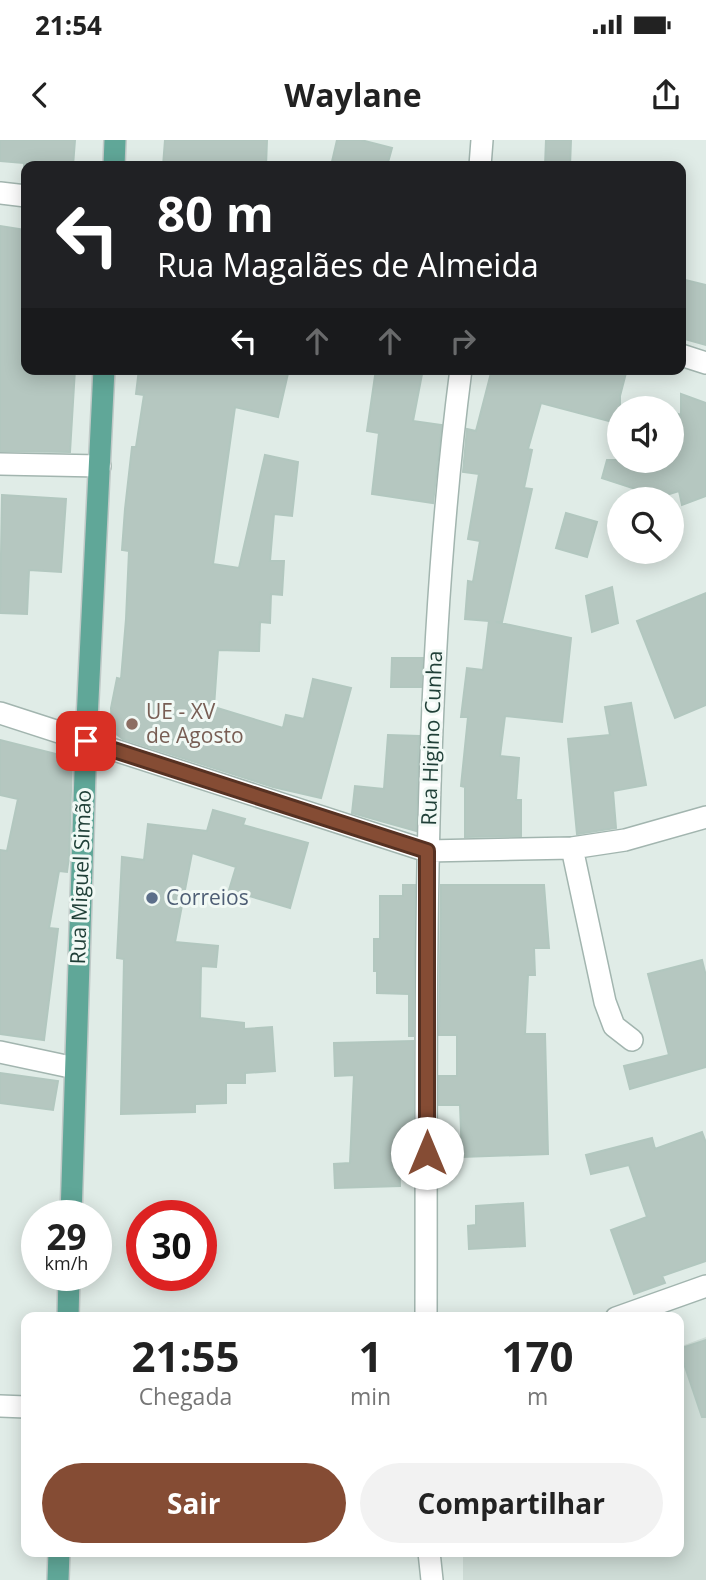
<!DOCTYPE html>
<html lang="pt">
<meta charset="utf-8">
<style>
:root{--surface:#fff;--page:#f2f2f2;--text:#222;--muted:#767676;--accent:#854c34}
body{margin:0;font-family:"Open Sans",sans-serif;background:var(--page);color:var(--text);height:100vh;display:flex;flex-direction:column;font-size:26px;white-space:nowrap}
*{box-sizing:border-box;margin:0}
p{font-size:23px;color:var(--muted)}
.icon{flex:none;width:38px;height:38px;fill:none;stroke:currentColor;stroke-width:2;stroke-linecap:round;stroke-linejoin:round}
.map{position:relative;flex:1;overflow:hidden}
.details{position:absolute;left:21px;top:1172px;width:663px;height:245px;display:flex;flex-direction:column;background:var(--surface);border-radius:14px;box-shadow:0 4px 18px #0003}
.details>*{flex:none}
.hud{position:absolute;left:21px;top:21px;width:665px;height:214px;border-radius:14px;box-shadow:0 4px 18px #0003;background:#202124;color:#fff;overflow:hidden}
.buttons{position:absolute;left:607px;top:256px;display:grid;gap:14px}
.buttons a{display:grid;place-items:center;width:77px;height:77px;border-radius:50%;background:var(--surface);box-shadow:0 4px 18px #0003;font-size:35px}
.speed{position:absolute;left:21px;top:1060px;display:flex;gap:14px;font-size:35px;font-weight:700;text-align:center}
.speed>*{display:grid;place-content:center;width:91px;height:91px;border-radius:50%;background:var(--surface);box-shadow:0 4px 18px #0003;line-height:1}
.speed small{font-size:18px;font-weight:400}
.speed .limit{border:10px solid #d22;background:#fff;color:#111}
.pin{position:absolute;display:grid;place-items:center;width:60px;height:60px;color:#fff;margin:-30px;border-radius:14px;box-shadow:0 4px 10px #0006}
.me{position:absolute;width:77px;margin:-38px;rotate:0deg;stroke-linejoin:round;filter:drop-shadow(0 0 5px #0008)}
.turn{display:flex;align-items:center;gap:24px;height:147px;padding:0 21px;font-size:32px}
.turn .icon{width:91px;height:91px;stroke-width:2.5}
.turn b{display:block;font-size:49px;line-height:60px}
.lanes{display:flex;align-items:center;height:66px;padding:0 21px;background:#0003;justify-content:center;gap:35px;direction:ltr}
.lanes .off{opacity:.35}
.eta{display:flex;justify-content:space-evenly;align-items:center;height:119px;text-align:center}
.eta b{font-size:42px;font-weight:700;line-height:49px}
.primary-button{display:flex;gap:14px;margin-top:auto;padding:14px 21px}
.primary-button a{flex:1;height:80px;border-radius:42px;background:var(--accent);color:#fff;font-size:28px;font-weight:700;line-height:80px;text-align:center}
.primary-button a+a{background:var(--page);color:var(--text)}
.status{display:flex;justify-content:space-between;align-items:center;height:49px;padding:0 35px;background:var(--surface);direction:ltr}
.status svg{height:19px;fill:currentColor}
header{display:flex;justify-content:space-between;align-items:center;height:91px;padding:0 21px;background:var(--surface);font-size:32px;font-weight:700}
.map>svg:first-child{display:block}
</style>
<div class="status"><b>21:54</b><svg viewBox="0 0 49 12"><path d="M0 12V9h3v3zM5 12V6h3v6zM10 12V3h3v9zM15 12V0h3v12zM26 1h20v11H26zM47 4h2v5h-2z"/></svg></div>
<header><svg class="icon" aria-label="back" viewBox="0 0 24 24"><path d="M15 5l-7 7 7 7"/></svg>Waylane<svg class="icon" aria-label="share" viewBox="0 0 24 24"><path d="M12 15V3M7 8l5-5 5 5M5 13v7h14v-7"/></svg></header>
<div class="map">
<svg width="706" height="1440" viewBox="0 0 706 1440">
<rect width="100%" height="100%" fill="#e0ece7"/>
<path fill="#cedcd6" d="M 706,1197 L 706,1440 L 463,1440 L 463,1412 L 679,1412 L 679,1207 Z"/>
<path fill="#b5c7c0" stroke="#b2c7bf" stroke-width="2" d="M 0,0 L 75,0 L 73,26 L 24,26 L 24,23 L 0,21 Z
M 165,0 L 267,0 L 266,26 L 163,26 Z
M 337,0 L 361,0 L 392,8 L 387,26 L 331,26 Z
M 546,0 L 571,0 L 570,26 L 545,26 Z
M 0,86 L 26,90 L 26,229 L 75,229 L 70,312 L 0,311 Z
M 681,139 L 706,145 L 706,205 L 681,198 Z
M 139,229 L 289,229 L 278,277 L 235,267 L 213,424 L 239,428 L 265,315 L 298,322 L 292,376 L 274,374 L 270,421 L 284,421 L 282,455 L 271,454 L 270,483 L 260,482 L 259,511 L 218,510 L 214,567 L 283,588 L 286,575 L 304,579 L 313,539 L 351,548 L 321,658 L 273,647 L 123,599 L 112,591 L 111,568 L 117,538 L 121,539 L 126,479 L 129,411 L 122,410 L 125,369 L 132,307 L 136,307 L 144,255 L 136,254 Z
M 376,229 L 423,229 L 413,281 L 442,285 L 433,363 L 372,354 L 379,293 L 367,291 Z
M 492,229 L 627,229 L 620,256 L 620,284 L 541,263 L 528,309 L 532,310 L 524,348 L 532,349 L 502,482 L 496,482 L 571,498 L 562,582 L 505,576 L 500,616 L 519,618 L 516,660 L 521,660 L 521,696 L 465,697 L 465,647 L 461,646 L 468,577 L 461,577 L 467,528 L 483,530 L 489,481 L 465,479 L 468,441 L 473,442 L 480,401 L 468,399 L 479,334 L 463,332 L 467,289 L 476,291 Z
M 681,254 L 706,263 L 706,356 L 682,365 L 679,351 L 660,357 L 602,338 L 607,320 L 672,320 L 672,272 L 681,275 Z
M 2,355 L 66,359 L 61,432 L 29,430 L 27,474 L 0,473 Z
M 566,373 L 597,382 L 587,417 L 556,408 Z
M 612,447 L 618,483 L 592,492 L 586,456 Z
M 706,453 L 706,565 L 675,578 L 637,481 Z
M 392,518 L 423,518 L 421,547 L 391,547 Z
M 631,563 L 646,645 L 613,651 L 616,688 L 577,694 L 568,599 L 610,595 L 605,567 Z
M 388,595 L 419,596 L 416,691 L 352,673 L 355,646 L 384,649 Z
M 0,600 L 72,618 L 69,717 L 67,732 L 59,731 L 49,788 L 58,789 L 44,900 L 0,894 L 0,710 L 7,711 L 18,659 L 0,655 Z
M 213,670 L 245,679 L 243,685 L 308,703 L 290,768 L 229,750 L 236,727 L 192,713 L 175,802 L 218,806 L 216,827 L 201,826 L 200,878 L 244,883 L 244,889 L 272,887 L 275,931 L 245,933 L 245,943 L 226,943 L 226,963 L 195,964 L 195,972 L 121,974 L 124,819 L 117,818 L 122,717 L 144,720 L 148,684 L 207,691 Z
M 403,745 L 415,745 L 413,896 L 409,896 L 409,854 L 377,853 L 377,831 L 374,831 L 374,799 L 380,799 L 380,756 L 403,756 Z
M 441,745 L 544,745 L 549,808 L 534,808 L 535,835 L 528,835 L 525,894 L 545,894 L 548,1014 L 462,1017 L 460,965 L 439,965 L 439,936 L 457,936 L 457,895 L 439,895 Z
M 702,820 L 706,836 L 706,927 L 630,949 L 624,926 L 669,915 L 648,834 Z
M 413,901 L 413,1001 L 399,1000 L 400,1046 L 335,1048 L 334,1024 L 350,1023 L 354,935 L 335,936 L 334,903 Z
M 0,933 L 58,941 L 53,970 L 0,963 Z
M 702,992 L 706,1003 L 706,1121 L 662,1136 L 665,1143 L 634,1154 L 611,1090 L 647,1077 L 629,1025 L 591,1034 L 586,1015 L 652,998 L 655,1009 Z
M 523,1063 L 525,1106 L 469,1109 L 468,1086 L 476,1085 L 476,1066 Z
M 706,1200 L 706,1277 L 702,1277 L 679,1209 Z"/>
<g fill="none" stroke-linecap="round" stroke-linejoin="round">
<g stroke="#a2b5af" stroke-width="24">
<path id="minor" d="M 480,26 L 482,0
M 0,53 L 26,56
M 681,215 L 706,223
M 0,324 L 100,326
M 0,573 L 427,711 L 572,708 L 625,700 L 706,677
M 572,708 L 605,862 L 614,886 L 632,900
M 0,912 L 75,928
M 426,1178 C 427,861 420,544 461,229
M 616,1178 L 706,1146
M 0,1266 L 26,1267
M 429,1412 L 432,1440"/>
</g>
<g stroke="#c0c9c7" stroke-width="24">
<path id="major" d="M 114,26 L 115,0
M 71,1076 L 86,601 L 104,229
M 68,1178 L 69,1136
M 58,1440 L 59,1412"/>
</g>
<use href="#minor" stroke="#fff" stroke-width="21"/>
<use href="#major" stroke="#60a798" stroke-width="21"/>
</g>
<g fill="none" stroke-linecap="round" stroke-linejoin="round">
<g stroke="#563122" stroke-width="18">
<path id="route" d="M 86,601 L 427,711 L 427,1013"/>
</g>
<use href="#route" stroke="#854c34" stroke-width="12"/>
</g>
<circle fill="#8d6e63" stroke="#f1f9f5" stroke-width="2.5" cx="132" cy="584" r="7"/>
<circle fill="#5c6f8a" stroke="#f1f9f5" stroke-width="2.5" cx="152" cy="758" r="7"/>
<g text-anchor="middle" stroke-width="6" stroke-linejoin="round" paint-order="stroke">
<g font-size="21" fill="#785e54" stroke="#f1f9f5" text-anchor="start">
<text x="146" y="579">UE - XV<tspan x="146" dy="24">de Agosto</tspan></text>
</g>
<g font-size="21" fill="#1f3f37" stroke="#f1f9f5">
<text transform="translate(432 598) rotate(-88)" y="7">Rua Higino Cunha</text>
<text transform="translate(81 737) rotate(-88)" y="7">Rua Miguel Simão</text>
</g>
<g font-size="21" fill="#4e5e75" stroke="#f1f9f5" text-anchor="start">
<text x="166" y="765">Correios</text>
</g>
</g>
</svg>
<div class="buttons">
<a><svg class="icon" aria-label="sound" viewBox="0 0 24 24"><path d="M4 9h4l5-4v14l-5-4H4zM17 9q2 3 0 6"/></svg></a>
<a><svg class="icon" aria-label="search" viewBox="0 0 24 24"><circle cx="10" cy="10" r="6"/><path d="M15 15l6 6"/></svg></a>
</div>
<div class="speed"><div>29<small>km/h</small></div><div class="limit">30</div></div>
<div class="pin" style="left:86px;top:601px;background:#d93025"><svg class="icon" aria-label="arrive" viewBox="0 0 24 24"><path d="M6 21V4h12l-3 4 3 4H6"/></svg></div>
<svg class="me" style="left:427px;top:1013px" viewBox="-20 -20 40 40"><circle r="19" fill="#fff"/><path d="M0-13L10 11 0 6-10 11z" fill="#854c34"/></svg>
<div class="hud">
<div class="turn"><svg class="icon" aria-label="left" viewBox="0 0 24 24"><path d="M17 20v-9H6M10 6l-5 5 5 5"/></svg><div><b>80 m</b>Rua Magalães de Almeida</div></div>
<div class="lanes"><svg class="icon" aria-label="left" viewBox="0 0 24 24"><path d="M17 20v-9H6M10 6l-5 5 5 5"/></svg><svg class="icon off" aria-label="ahead" viewBox="0 0 24 24"><path d="M12 20V5M6 11l6-6 6 6"/></svg><svg class="icon off" aria-label="ahead" viewBox="0 0 24 24"><path d="M12 20V5M6 11l6-6 6 6"/></svg><svg class="icon off" aria-label="right" viewBox="0 0 24 24"><path d="M7 20v-9h11M14 6l5 5-5 5"/></svg></div>
</div>
<section class="details">
<div class="eta">
<div><b>21:55</b><p>Chegada</p></div>
<div><b>1</b><p>min</p></div>
<div><b>170</b><p>m</p></div>
</div>
<div class="primary-button"><a>Sair</a><a>Compartilhar</a></div>
</section>
</div>
